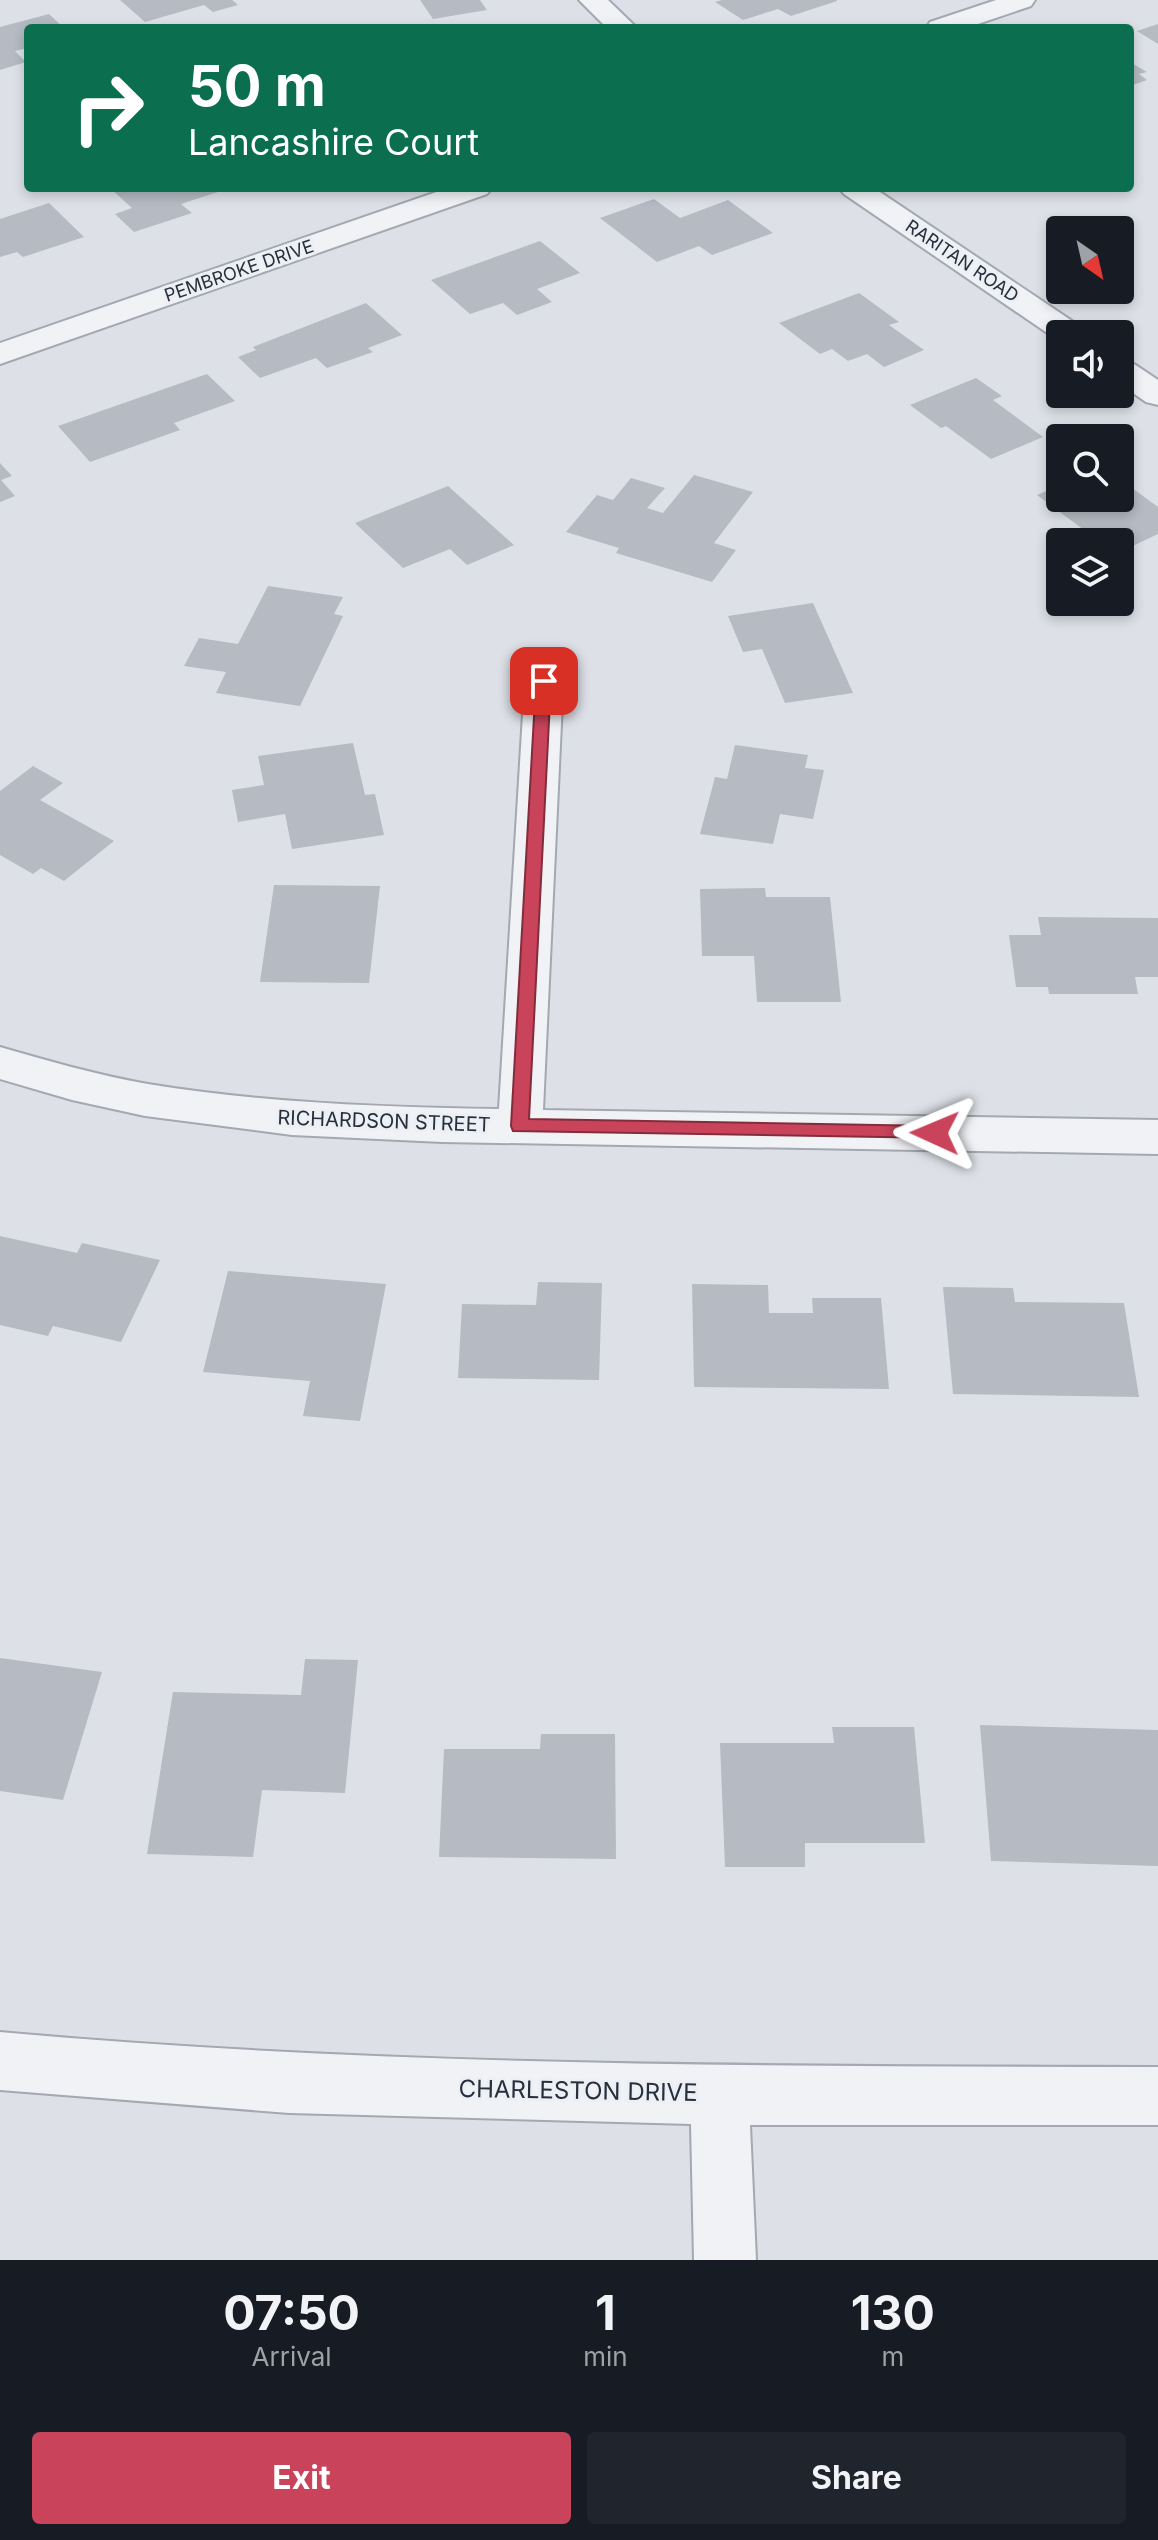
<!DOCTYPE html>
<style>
:root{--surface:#171b24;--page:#20242c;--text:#f1f3f6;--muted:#9ea1a6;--accent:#c9445b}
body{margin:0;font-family:Inter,sans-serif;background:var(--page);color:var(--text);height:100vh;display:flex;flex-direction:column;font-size:30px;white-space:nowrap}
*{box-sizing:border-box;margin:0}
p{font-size:26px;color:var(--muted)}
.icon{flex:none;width:44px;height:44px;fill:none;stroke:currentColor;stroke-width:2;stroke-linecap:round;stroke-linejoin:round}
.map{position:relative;height:2260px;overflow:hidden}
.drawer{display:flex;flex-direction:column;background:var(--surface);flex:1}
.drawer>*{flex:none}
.guide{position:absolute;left:24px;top:24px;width:1110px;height:168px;border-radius:8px;box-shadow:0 4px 12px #0003;background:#0b6e4f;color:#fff;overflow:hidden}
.needle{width:52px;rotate:146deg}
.tools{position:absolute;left:1046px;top:216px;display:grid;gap:16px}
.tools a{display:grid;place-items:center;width:88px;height:88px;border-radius:8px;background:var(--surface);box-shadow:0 4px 12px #0003;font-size:40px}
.pin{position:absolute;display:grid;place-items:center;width:68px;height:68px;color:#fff;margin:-34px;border-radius:16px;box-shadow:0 4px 12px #0006}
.me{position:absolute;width:88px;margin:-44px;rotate:271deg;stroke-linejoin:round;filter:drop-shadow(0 0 6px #0008)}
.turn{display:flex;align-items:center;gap:28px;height:168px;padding:0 32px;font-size:36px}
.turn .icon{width:104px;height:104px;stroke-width:2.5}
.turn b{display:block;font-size:56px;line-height:68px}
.eta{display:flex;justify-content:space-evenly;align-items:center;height:136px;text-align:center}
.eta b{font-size:48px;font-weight:700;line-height:56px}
.cta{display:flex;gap:16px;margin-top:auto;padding:16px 32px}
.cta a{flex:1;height:92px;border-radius:8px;background:var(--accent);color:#fff;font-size:32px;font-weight:700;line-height:92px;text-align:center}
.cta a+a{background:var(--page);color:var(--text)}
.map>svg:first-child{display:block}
</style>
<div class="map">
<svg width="1158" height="2260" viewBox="0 0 1158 2260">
<rect width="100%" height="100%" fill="#dde1e7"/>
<path fill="#b5bac3" d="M 120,0 L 232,0 L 238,5 L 213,12 L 204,5 L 145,22 Z
M 420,0 L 480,0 L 487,10 L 433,19 Z
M 722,0 L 837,0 L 837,1 L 791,16 L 778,9 L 743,20 L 715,2 Z
M 49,14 L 64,28 L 28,28 L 28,48 L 15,51 L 26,62 L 0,70 L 0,27 Z
M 1158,24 L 1158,44 L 1137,31 Z
M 1130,62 L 1147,72 L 1139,74 L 1147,80 L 1130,86 Z
M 110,188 L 227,188 L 227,189 L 181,204 L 192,213 L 134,232 L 115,214 L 132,208 Z
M 654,199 L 680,218 L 728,200 L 773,233 L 712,255 L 699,246 L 657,262 L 600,218 Z
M 49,203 L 84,237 L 23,257 L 17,252 L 0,257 L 0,219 Z
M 540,241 L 580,273 L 537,289 L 552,302 L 517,315 L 503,303 L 470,314 L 431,280 Z
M 859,293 L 899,322 L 889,325 L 924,350 L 884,367 L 867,354 L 848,361 L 832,349 L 820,354 L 779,323 Z
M 366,303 L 402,335 L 368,348 L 373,352 L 327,368 L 316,358 L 260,378 L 238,357 L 256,350 L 253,347 Z
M 207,374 L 235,401 L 174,423 L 180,430 L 90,462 L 58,426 Z
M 976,378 L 1002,396 L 993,400 L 1043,437 L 991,459 L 946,426 L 941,428 L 910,405 Z
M 0,463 L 12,476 L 1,480 L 15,496 L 0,502 Z
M 694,475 L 753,492 L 714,543 L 736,550 L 712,582 L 616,553 L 619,548 L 566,532 L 597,495 L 613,500 L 631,478 L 665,488 L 647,508 L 663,513 Z
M 1060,485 L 1060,498 L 1120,498 L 1120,489 L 1128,485 L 1158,507 L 1158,534 L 1120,552 L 1120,542 L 1067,542 L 1088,533 L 1037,495 Z
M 448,486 L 514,545 L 467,565 L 450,549 L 403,568 L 355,523 Z
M 268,586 L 343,597 L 334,614 L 343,616 L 300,706 L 216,693 L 226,672 L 184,666 L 199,638 L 238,644 Z
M 813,603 L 853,693 L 785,703 L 762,649 L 743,652 L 728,616 Z
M 353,743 L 365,795 L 375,794 L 384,835 L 292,849 L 285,814 L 238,822 L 232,790 L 264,785 L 258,756 Z
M 735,745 L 808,755 L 805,768 L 824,770 L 813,819 L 780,814 L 773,844 L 700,834 L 715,777 L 727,779 Z
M 33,766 L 63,783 L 40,800 L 114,841 L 64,881 L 41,868 L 33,874 L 0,855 L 0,791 Z
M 274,885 L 380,886 L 369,983 L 260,982 Z
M 765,888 L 766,897 L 830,897 L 841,1002 L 757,1002 L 754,956 L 702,956 L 700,889 Z
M 1038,917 L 1158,918 L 1158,977 L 1135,977 L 1138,994 L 1049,994 L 1048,987 L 1016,987 L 1009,935 L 1041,935 Z
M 0,1236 L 77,1253 L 82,1243 L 160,1260 L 121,1342 L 53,1326 L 48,1336 L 0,1325 Z
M 228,1271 L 386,1284 L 360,1421 L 303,1416 L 310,1381 L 203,1372 Z
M 538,1282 L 602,1283 L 599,1380 L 458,1378 L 462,1304 L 536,1305 Z
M 692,1284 L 768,1285 L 769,1313 L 813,1313 L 812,1298 L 881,1298 L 889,1389 L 694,1387 Z
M 943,1287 L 1013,1288 L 1015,1302 L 1124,1303 L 1139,1397 L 953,1394 Z
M 0,1658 L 102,1672 L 63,1800 L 0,1791 Z
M 305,1659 L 358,1660 L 345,1793 L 262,1790 L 253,1857 L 147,1854 L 173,1692 L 301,1695 Z
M 980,1725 L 1158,1730 L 1158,1866 L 991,1861 Z
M 832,1727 L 914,1727 L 925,1843 L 805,1843 L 805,1867 L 725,1867 L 720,1743 L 834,1743 Z
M 541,1734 L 615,1734 L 616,1859 L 439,1857 L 444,1749 L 540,1749 Z"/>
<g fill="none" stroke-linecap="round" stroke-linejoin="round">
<g stroke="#a3a8b1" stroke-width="4">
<path id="minor" d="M 579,0 L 608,0 L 637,28 L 607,28 Z
M 996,0 L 1035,0 L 1031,6 L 966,28 L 926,28 L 930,22 Z
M 448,188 L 492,188 L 487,194 L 0,364 L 0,343 Z
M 839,188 L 874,188 L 1081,327 L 1086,334 L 1060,334 L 1059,341 L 844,194 Z
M 1120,359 L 1131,362 L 1158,380 L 1158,405 L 1146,402 L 1120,384 Z
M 544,669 L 557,673 L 563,681 L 543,1110 L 1158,1120 L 1158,1154 L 442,1142 L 292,1135 L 145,1116 L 72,1100 L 0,1079 L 0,1047 C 49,1061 97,1075 148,1084 C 264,1103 381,1107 499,1109 L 525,681 L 531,673 Z
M 0,2032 C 386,2067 771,2066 1158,2067 L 1158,2125 L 750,2125 L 756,2260 L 694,2260 L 691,2124 L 289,2113 L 0,2090 Z"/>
</g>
<use href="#minor" fill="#f0f2f5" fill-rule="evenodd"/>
</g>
<path fill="#c9445b" stroke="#832c3b" stroke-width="2" d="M 544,676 L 551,681 L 529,1119 L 935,1126 L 944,1133 L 941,1138 L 513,1131 L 511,1126 L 536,681 Z"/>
<g text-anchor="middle" stroke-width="6" stroke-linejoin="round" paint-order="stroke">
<g font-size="18" fill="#272f3d" stroke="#ecf0f4">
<text transform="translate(962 261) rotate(34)" y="6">RARITAN ROAD</text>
<text transform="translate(239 271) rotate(-19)" y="6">PEMBROKE DRIVE</text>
</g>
<g font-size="20" fill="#272f3d" stroke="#ecf0f4">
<text transform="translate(384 1121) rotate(2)" y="7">RICHARDSON STREET</text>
</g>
<g font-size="24" fill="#272f3d" stroke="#ecf0f4">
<text transform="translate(578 2091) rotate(1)" y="8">CHARLESTON DRIVE</text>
</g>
</g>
</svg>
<div class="tools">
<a><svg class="needle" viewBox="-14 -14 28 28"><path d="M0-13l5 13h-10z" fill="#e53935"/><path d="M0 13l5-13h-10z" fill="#9ea1a6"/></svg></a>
<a><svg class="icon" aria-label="sound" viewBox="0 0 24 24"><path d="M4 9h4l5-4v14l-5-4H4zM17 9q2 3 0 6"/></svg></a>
<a><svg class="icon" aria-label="search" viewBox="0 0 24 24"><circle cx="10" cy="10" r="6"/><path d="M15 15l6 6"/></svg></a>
<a><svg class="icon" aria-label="layers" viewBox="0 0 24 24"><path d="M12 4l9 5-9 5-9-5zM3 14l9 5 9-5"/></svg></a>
</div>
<div class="pin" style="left:544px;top:681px;background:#d93025"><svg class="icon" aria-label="arrive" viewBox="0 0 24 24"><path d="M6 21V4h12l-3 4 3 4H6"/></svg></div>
<svg class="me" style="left:935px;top:1133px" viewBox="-20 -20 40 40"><path d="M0-17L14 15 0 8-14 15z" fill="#c9445b" stroke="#fff" stroke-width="4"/></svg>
<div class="guide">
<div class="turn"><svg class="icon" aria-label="right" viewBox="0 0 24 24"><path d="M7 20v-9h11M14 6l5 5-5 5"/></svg><div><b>50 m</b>Lancashire Court</div></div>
</div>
</div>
<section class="drawer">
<div class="eta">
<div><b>07:50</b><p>Arrival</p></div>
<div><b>1</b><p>min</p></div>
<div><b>130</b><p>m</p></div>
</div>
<div class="cta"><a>Exit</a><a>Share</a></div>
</section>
